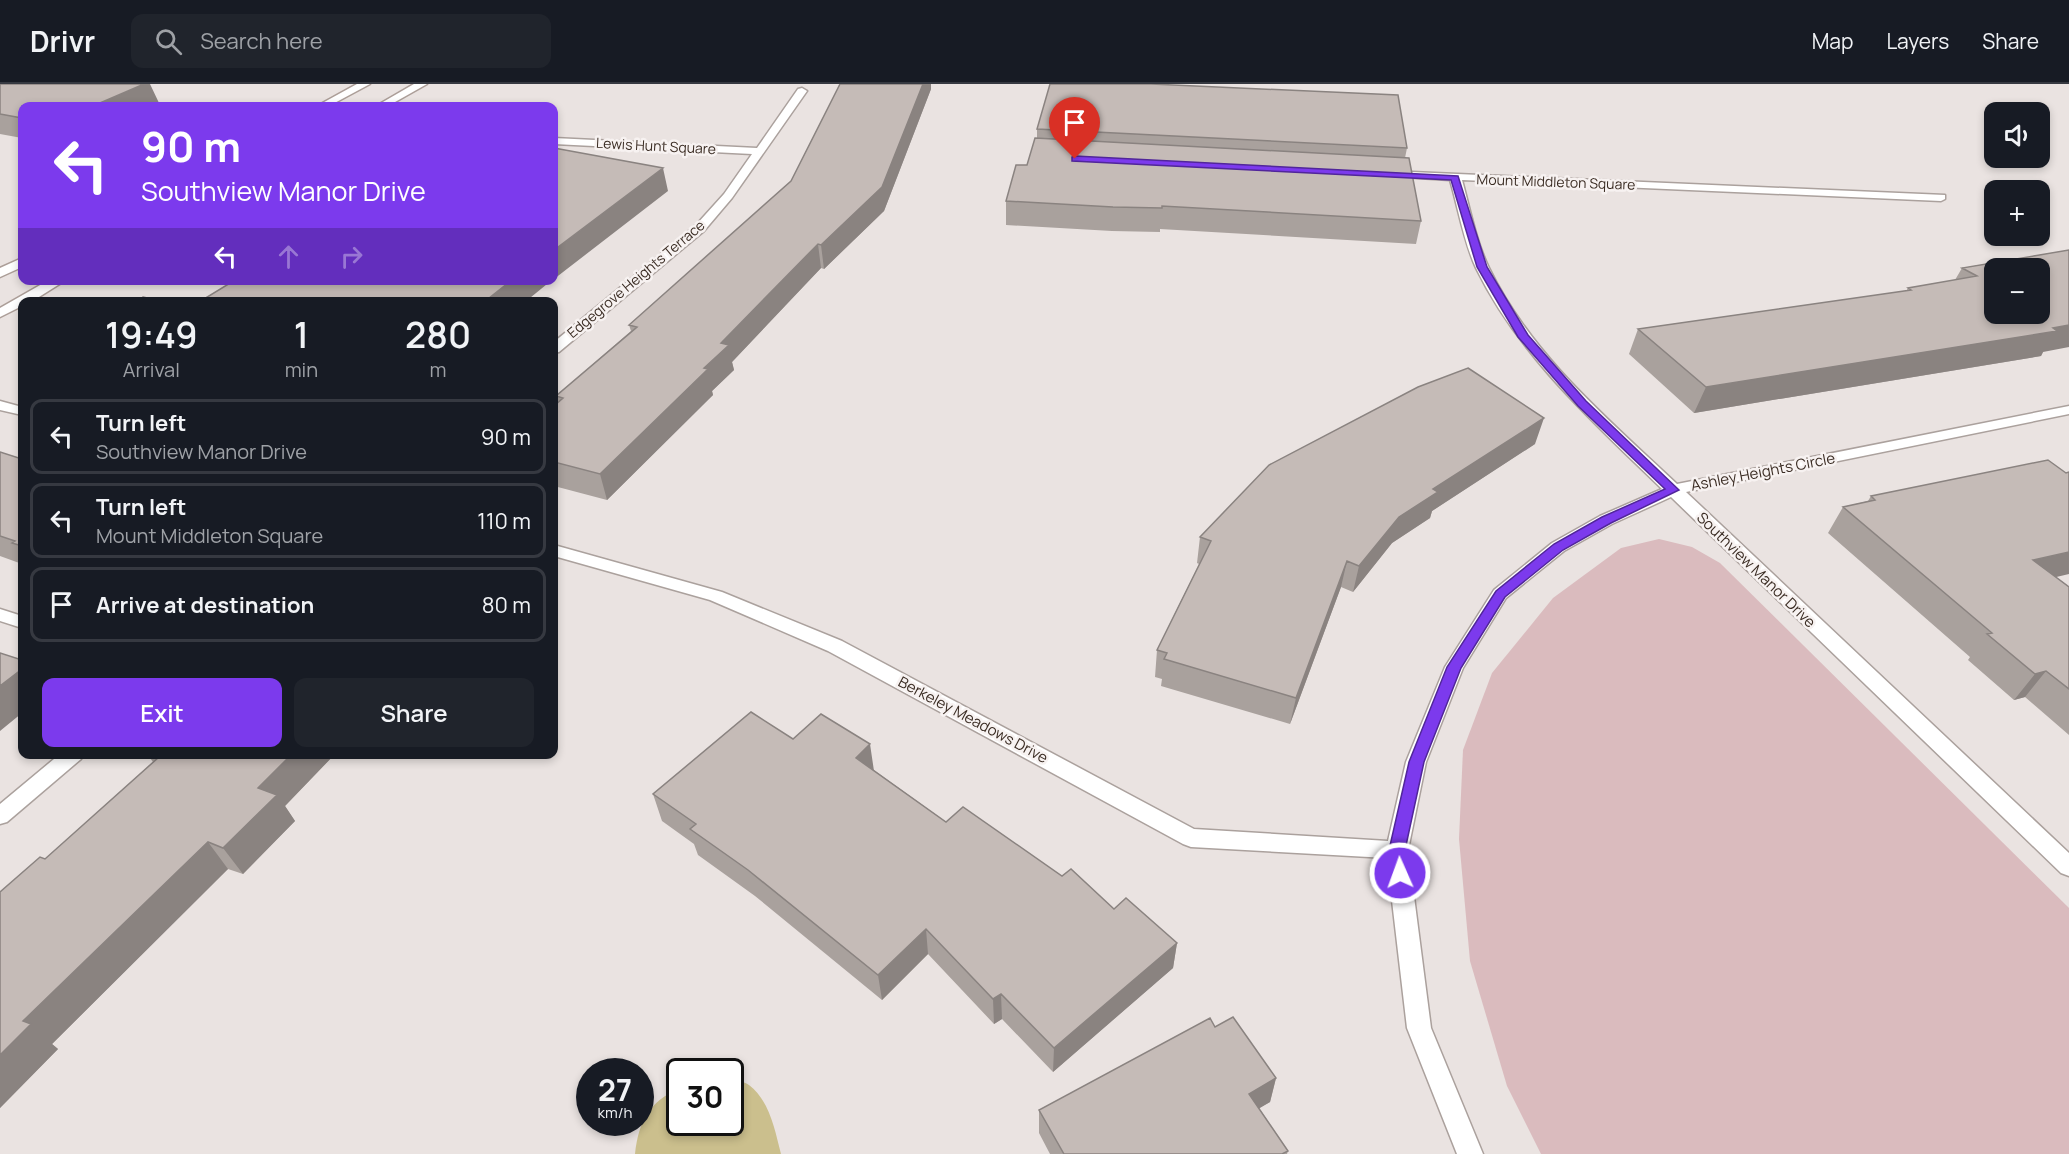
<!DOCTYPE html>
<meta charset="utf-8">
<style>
:root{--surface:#171b24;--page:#20242c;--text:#f1f3f6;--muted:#9ea1a6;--line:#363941;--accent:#7c3aed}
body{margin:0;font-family:Manrope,sans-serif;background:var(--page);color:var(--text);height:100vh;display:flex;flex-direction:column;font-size:22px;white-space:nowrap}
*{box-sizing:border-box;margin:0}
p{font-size:20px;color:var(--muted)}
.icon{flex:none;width:33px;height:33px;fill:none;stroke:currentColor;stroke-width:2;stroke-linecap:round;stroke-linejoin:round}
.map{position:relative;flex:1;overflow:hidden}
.side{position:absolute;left:18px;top:213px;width:540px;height:462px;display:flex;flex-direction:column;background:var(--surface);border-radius:12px;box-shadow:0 3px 9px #0003}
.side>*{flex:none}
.top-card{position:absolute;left:18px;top:18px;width:540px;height:183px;border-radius:12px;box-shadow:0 3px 9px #0003;background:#7c3aed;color:#fff;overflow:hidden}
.fabs{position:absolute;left:1984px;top:18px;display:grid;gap:12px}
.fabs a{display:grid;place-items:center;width:66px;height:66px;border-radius:12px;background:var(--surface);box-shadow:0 3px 9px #0003;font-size:30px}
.speed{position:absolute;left:576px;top:974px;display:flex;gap:12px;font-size:30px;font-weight:700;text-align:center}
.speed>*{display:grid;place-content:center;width:78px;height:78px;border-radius:50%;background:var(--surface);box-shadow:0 3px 9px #0003;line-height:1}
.speed small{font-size:15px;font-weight:400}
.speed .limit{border:3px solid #111;border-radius:9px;background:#fff;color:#111}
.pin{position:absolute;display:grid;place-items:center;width:51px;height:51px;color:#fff;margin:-62px -26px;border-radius:50% 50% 50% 0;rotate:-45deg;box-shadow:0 0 6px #0007}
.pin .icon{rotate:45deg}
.me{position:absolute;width:66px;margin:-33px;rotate:358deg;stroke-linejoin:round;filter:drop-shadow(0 0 4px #0008)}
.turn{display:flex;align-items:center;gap:21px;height:126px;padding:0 24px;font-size:27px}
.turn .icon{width:78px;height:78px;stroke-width:2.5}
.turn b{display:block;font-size:42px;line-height:51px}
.lanes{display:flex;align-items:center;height:57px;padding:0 24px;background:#0003;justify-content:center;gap:30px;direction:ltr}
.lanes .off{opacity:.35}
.eta{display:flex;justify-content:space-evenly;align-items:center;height:102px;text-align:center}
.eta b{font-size:36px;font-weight:600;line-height:42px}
.cta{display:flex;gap:12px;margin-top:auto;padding:12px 24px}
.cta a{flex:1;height:69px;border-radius:12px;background:var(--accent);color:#fff;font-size:24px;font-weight:600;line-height:69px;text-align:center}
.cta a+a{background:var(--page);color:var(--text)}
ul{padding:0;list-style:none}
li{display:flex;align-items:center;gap:18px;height:75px;margin:0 12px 9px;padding:0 12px;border:3px solid var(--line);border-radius:12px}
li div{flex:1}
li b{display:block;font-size:22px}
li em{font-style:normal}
header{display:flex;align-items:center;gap:36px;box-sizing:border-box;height:84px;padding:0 30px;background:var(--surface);border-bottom:2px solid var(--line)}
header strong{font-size:28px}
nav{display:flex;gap:33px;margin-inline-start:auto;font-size:21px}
.search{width:420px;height:54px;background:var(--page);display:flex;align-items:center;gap:15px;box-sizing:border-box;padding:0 21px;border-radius:12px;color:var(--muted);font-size:22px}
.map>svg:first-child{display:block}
</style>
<header>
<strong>Drivr</strong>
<div class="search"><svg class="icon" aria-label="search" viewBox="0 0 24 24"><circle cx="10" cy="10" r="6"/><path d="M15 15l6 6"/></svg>Search here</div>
<nav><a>Map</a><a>Layers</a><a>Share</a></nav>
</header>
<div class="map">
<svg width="2069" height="1070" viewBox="0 0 2069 1070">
<rect width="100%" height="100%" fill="#eae3e1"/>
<path fill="#dabbbe" d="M 1659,455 L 1692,463 L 1720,479 L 2069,824 L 2069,1070 L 1541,1070 L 1507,1002 L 1470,877 L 1459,755 L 1463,666 L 1492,589 L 1553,514 L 1621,464 Z"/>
<path fill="#cbbf8d" d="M 731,996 C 736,997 744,997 749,1001 C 770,1017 775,1047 781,1070 L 635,1070 C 639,1036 649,1019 679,1004 L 680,1038 L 730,1038 Z"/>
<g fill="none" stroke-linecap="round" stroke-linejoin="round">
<g stroke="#aba19d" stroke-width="3">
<path id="lane" d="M 0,525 L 22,532 L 22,544 L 0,537 Z"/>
</g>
<g stroke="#aba19d" stroke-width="3">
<path id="street" d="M 802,4 L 807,7 L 732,114 L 704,147 L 559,268 L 554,269 L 554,258 L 696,141 L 724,110 L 752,70 L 554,60 L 554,54 L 757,64 L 798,5 Z
M 1389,87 L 1945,111 L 1945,115 L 1941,117 L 1462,96 C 1470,125 1476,157 1489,184 C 1531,271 1608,335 1677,400 L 2069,322 L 2069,330 L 1686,408 L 2069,769 L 2069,792 L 2061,789 L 1671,413 L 1612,440 L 1564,467 L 1506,514 L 1463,584 L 1426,678 L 1408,766 L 1431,944 L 1483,1070 L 1457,1070 L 1407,944 L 1387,774 L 1191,763 L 1183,760 L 828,567 L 710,516 L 554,472 L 554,461 L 722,508 L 842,557 L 1194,745 L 1388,757 L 1406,678 L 1445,583 L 1494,506 L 1552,459 L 1600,432 L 1662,405 C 1593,338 1519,272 1476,184 C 1464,159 1458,123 1450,96 L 1385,92 L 1383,90 Z
M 0,317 L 22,323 L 22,331 L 0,326 Z
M 60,670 L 84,670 L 81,675 L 7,738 L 0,740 L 0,720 Z"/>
</g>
<g stroke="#ac9e98" stroke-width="3">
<path id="secondary" d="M 357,0 L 370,0 L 329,22 L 317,22 Z
M 414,0 L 427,0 L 388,22 L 376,22 Z
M 22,174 L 22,183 L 0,193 L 0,184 Z
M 49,196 L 66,196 L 31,218 L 22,218 L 22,222 L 0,233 L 0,224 Z"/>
</g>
<use href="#lane" fill="#fff" fill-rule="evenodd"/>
<use href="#street" fill="#fff" fill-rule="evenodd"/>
<use href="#secondary" fill="#fff" fill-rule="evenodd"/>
</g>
<path fill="#a9a19d" d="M 0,0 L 159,19 L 22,22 L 22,54 L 0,50 Z
M 840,0 L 931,0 L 931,5 L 884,127 L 824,185 L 821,184 L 732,278 L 734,286 L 712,307 L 713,311 L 607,416 L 554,402 L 554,322 L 557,318 L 556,312 L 631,247 L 629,241 L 791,97 Z
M 1037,45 L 1407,64 L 1405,74 L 1421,137 L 1416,160 L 1160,145 L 1160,148 L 1112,147 L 1006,141 L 1006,117 L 1027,81 L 1037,55 Z
M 2069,166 L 2043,268 L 2041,272 L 1694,329 L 1629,270 L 1638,245 L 1906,207 L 1908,204 L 1955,196 L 1962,184 Z
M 1535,360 L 1432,427 L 1430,434 L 1392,459 L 1353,508 L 1341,503 L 1290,640 L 1161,602 L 1162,595 L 1155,593 L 1157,566 L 1199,480 L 1197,479 L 1200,453 Z
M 0,368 L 22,375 L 22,480 L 0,472 Z
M 1871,412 L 2056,493 L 2069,503 L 2069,651 L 2025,613 L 2014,616 L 1968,576 L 1970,573 L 1828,449 L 1843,423 L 1868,417 Z
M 793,655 L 874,686 L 946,738 L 1062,792 L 1114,825 L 1177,859 L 1173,884 L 1053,988 L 1002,935 L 994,940 L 928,870 L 882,916 L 755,812 L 698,771 L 694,760 L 662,737 L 653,710 Z
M 147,670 L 335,670 L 285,722 L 295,737 L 243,790 L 228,785 L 52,960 L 58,965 L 0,1024 L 0,808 L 45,775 L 153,678 Z
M 1215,943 L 1276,994 L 1270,1018 L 1259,1024 L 1288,1067 L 1287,1070 L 1050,1070 L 1039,1049 L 1039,1026 Z"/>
<path fill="#8a8380" d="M 144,0 L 150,0 L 159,19 L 152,22 L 93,22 Z
M 923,0 L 931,0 L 931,5 L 884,127 L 824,185 L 821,161 Z
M 663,84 L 668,107 L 554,195 L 554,166 Z
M 818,160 L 821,184 L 732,278 L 734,286 L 712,307 L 713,311 L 607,416 L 600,390 L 704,284 L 721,259 Z
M 512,196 L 552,196 L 525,218 L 484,218 Z
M 2069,241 L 2069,263 L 2043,268 L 2041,272 L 1694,329 L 1706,303 Z
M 1544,334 L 1535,360 L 1432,427 L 1430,434 L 1392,459 L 1353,508 L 1359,482 L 1399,433 L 1433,405 Z
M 2069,468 L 2069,490 L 2014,503 L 2033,476 Z
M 1347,477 L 1341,503 L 1290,640 L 1296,614 Z
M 22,585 L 22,629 L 0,647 L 0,602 Z
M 2046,587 L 2025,613 L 2014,616 L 2035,590 Z
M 870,660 L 874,687 L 856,674 Z
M 292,670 L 335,670 L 285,722 L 295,737 L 243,790 L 223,764 L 258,704 Z
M 208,758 L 228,785 L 52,960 L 58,965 L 0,1024 L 0,971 L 23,937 Z
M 926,845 L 928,870 L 882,916 L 878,891 Z
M 1177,859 L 1173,884 L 1053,988 L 1054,964 Z
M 1001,910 L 1002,935 L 994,940 L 993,915 Z
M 1276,994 L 1270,1018 L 1243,1034 L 1249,1010 Z"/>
<path fill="#c5bbb7" stroke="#8a8380" stroke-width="1.5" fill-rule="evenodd" d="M 0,0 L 144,0 L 93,22 L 22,22 L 22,34 L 0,30 Z
M 840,0 L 923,0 L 882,103 L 821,161 L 818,160 L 721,259 L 729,261 L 704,284 L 708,285 L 600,390 L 554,378 L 554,322 L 563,314 L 556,312 L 637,243 L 629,241 L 791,97 Z
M 1050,0 L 1151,0 L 1398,11 L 1407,64 L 1037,45 Z
M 1035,54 L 1409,74 L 1421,137 L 1162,122 L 1162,124 L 1113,123 L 1006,117 L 1016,81 L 1027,81 Z
M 554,64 L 663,84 L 554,166 Z
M 2069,166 L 2069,241 L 2053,244 L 2057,247 L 1706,303 L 1638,245 L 1911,206 L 1908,204 L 1977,192 L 1962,184 ZM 1995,184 L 2040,184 L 2040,230 L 1995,230 Z
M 235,196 L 512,196 L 484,218 L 199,218 Z
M 143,213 L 164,218 L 135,218 Z
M 1468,284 L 1544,334 L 1433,405 L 1438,408 L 1399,433 L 1359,482 L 1347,477 L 1296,614 L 1164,575 L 1167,569 L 1157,566 L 1211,457 L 1200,453 L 1269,381 L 1418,303 Z
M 0,368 L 22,375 L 22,462 L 12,459 L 15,457 L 0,452 Z
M 2048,376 L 2066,389 L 2069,388 L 2069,468 L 2033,476 L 2069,503 L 2069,605 L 2046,587 L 2035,590 L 1987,550 L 1992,549 L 1843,423 L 1875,416 L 1871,412 Z
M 0,569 L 22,576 L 22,585 L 0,602 Z
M 751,628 L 793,655 L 821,630 L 870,660 L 856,674 L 946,738 L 963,723 L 1062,792 L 1071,785 L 1114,825 L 1126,814 L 1177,859 L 1054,964 L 1001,910 L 993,915 L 926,845 L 878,891 L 748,786 L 690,745 L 696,740 L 653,710 Z
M 150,670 L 292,670 L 258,704 L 277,711 L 223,764 L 208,758 L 23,937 L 31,940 L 0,971 L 0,808 L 40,773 L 45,775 L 159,673 Z
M 1233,933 L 1276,994 L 1249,1010 L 1288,1067 L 1282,1070 L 1064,1070 L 1039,1026 L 1210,934 L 1215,943 Z"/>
<path fill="#7c3aed" stroke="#51269a" stroke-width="1.5" d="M 1075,72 L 1458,92 L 1487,183 L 1528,251 L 1586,317 L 1679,406 L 1611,439 L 1563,466 L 1505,513 L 1461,584 L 1424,678 L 1405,766 L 1408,789 L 1406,793 L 1400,795 L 1394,793 L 1389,766 L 1409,678 L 1447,583 L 1496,507 L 1554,460 L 1602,433 L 1665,405 L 1578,322 L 1518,253 L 1477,183 L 1451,96 L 1072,77 L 1072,73 Z"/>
<g text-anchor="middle" stroke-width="5" stroke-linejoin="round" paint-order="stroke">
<g font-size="14" fill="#3a2c23" stroke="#f7f2f1">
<text transform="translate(656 62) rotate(3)" y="5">Lewis Hunt Square</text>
<text transform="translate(1556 98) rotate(2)" y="5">Mount Middleton Square</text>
<text transform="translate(636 195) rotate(-40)" y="5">Edgegrove Heights Terrace</text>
</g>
<g font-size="15" fill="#3a2c23" stroke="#f7f2f1">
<text transform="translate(1763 388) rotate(-11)" y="5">Ashley Heights Circle</text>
<text transform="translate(1756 486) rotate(44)" y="5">Southview Manor Drive</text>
<text transform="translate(973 636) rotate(28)" y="5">Berkeley Meadows Drive</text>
</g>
</g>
</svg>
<div class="fabs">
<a><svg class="icon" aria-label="sound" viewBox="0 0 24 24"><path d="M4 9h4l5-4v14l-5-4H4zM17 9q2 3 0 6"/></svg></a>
<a>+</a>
<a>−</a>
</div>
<div class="speed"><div>27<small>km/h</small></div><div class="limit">30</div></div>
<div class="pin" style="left:1075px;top:75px;background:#d93025"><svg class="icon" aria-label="arrive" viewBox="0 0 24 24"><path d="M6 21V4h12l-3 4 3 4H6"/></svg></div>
<svg class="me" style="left:1400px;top:789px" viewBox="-20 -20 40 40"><circle r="17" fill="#7c3aed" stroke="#fff" stroke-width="3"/><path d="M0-11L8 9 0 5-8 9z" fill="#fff"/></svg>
<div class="top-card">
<div class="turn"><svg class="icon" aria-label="left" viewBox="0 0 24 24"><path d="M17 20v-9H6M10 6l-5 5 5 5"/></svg><div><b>90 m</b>Southview Manor Drive</div></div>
<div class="lanes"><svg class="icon" aria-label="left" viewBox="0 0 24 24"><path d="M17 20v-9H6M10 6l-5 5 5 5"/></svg><svg class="icon off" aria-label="ahead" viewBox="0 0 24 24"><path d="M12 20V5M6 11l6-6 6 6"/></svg><svg class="icon off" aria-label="right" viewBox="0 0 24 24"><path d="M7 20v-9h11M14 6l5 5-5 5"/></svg></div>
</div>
<section class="side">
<div class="eta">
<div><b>19:49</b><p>Arrival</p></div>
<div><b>1</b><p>min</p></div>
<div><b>280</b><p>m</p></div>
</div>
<ul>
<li><svg class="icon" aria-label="left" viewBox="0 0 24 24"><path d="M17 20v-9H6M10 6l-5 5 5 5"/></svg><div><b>Turn left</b><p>Southview Manor Drive</p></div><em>90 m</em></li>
<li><svg class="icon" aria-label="left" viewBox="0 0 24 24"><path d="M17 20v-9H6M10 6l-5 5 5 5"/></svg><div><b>Turn left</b><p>Mount Middleton Square</p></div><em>110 m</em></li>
<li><svg class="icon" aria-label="arrive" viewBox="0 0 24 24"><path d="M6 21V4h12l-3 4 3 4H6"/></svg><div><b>Arrive at destination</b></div><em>80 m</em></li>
</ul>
<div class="cta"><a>Exit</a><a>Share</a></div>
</section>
</div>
